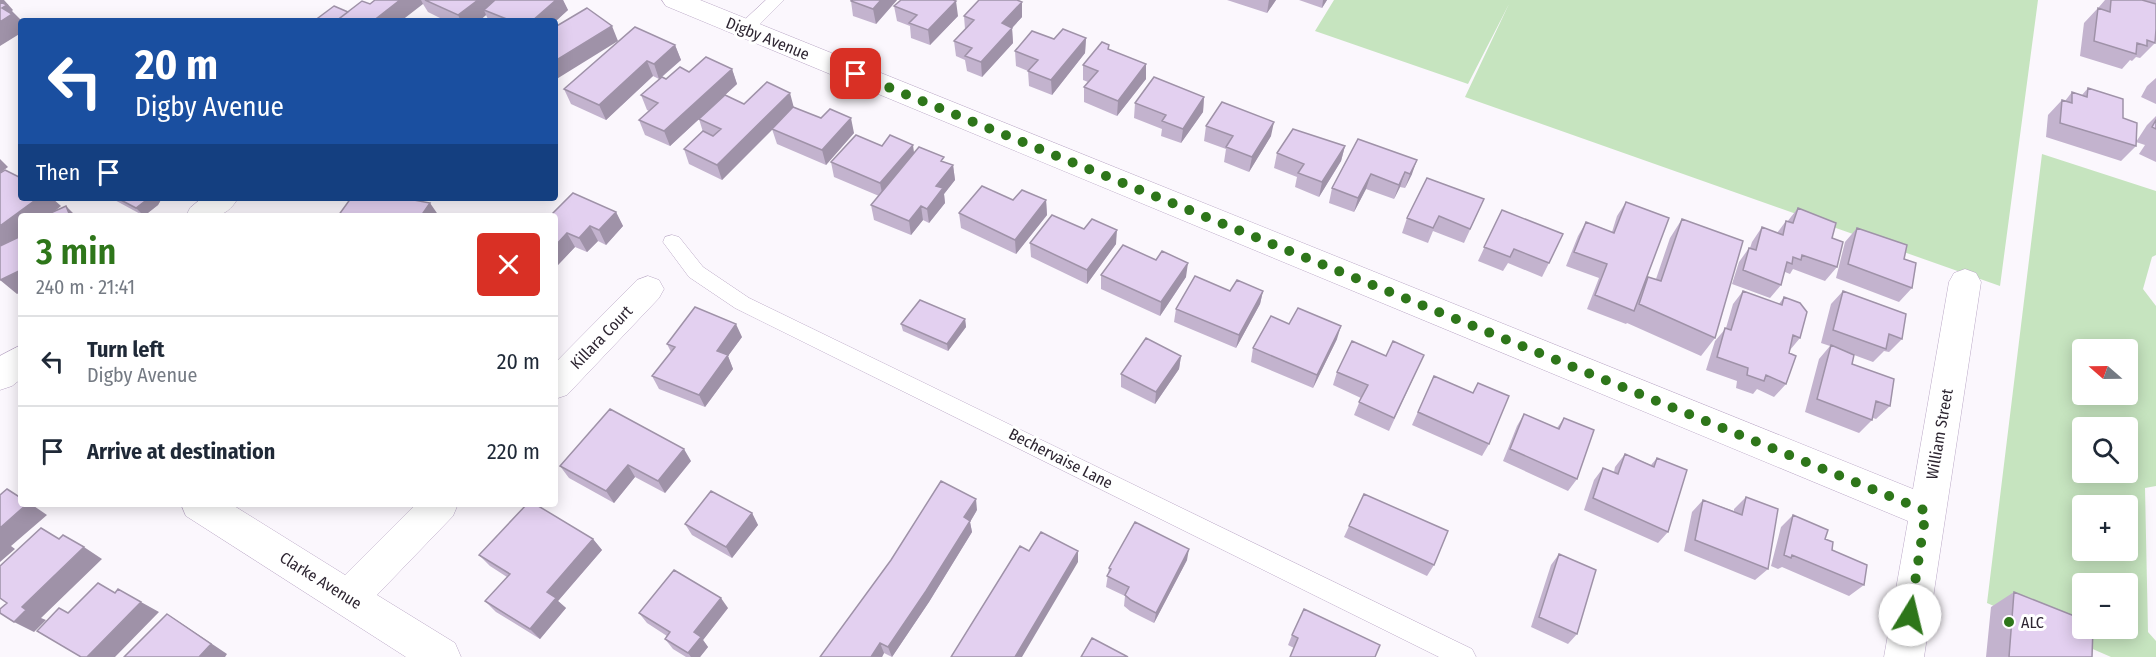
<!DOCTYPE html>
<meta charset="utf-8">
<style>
:root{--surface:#fff;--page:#f6f6f7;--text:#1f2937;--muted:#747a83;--line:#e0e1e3;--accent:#2e761a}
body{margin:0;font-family:"Fira Sans Condensed",sans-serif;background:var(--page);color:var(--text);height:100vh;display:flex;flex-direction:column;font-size:22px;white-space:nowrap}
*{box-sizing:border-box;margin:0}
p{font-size:20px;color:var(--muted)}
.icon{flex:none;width:33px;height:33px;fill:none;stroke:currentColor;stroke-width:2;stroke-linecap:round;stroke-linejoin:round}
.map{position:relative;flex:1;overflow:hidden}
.drawer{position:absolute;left:18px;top:213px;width:540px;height:294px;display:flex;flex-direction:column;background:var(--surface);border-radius:6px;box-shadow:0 3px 15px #0003}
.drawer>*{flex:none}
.banner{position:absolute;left:18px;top:18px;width:540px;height:183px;border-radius:6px;box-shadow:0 3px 15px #0003;background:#1a4fa0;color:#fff;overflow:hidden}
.needle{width:39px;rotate:290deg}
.fabs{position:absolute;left:2072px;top:339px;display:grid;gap:12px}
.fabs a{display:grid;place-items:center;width:66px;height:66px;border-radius:6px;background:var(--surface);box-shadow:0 3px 15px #0003;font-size:30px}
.pin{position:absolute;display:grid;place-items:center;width:51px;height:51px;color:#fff;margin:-26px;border-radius:12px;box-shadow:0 3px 9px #0006}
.me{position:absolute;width:66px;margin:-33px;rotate:9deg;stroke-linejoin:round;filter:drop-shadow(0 0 4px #0008)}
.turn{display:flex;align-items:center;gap:21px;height:126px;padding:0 18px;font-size:27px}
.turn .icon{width:78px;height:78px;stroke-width:2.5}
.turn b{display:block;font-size:42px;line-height:51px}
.then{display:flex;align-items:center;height:57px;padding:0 18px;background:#0003;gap:12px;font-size:22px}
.round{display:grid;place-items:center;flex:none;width:63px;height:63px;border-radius:6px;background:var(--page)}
.overview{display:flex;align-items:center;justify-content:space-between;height:102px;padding:0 18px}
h1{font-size:36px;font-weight:600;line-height:45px;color:var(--accent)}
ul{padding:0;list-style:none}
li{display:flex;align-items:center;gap:18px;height:90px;padding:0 18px;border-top:2px solid var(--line)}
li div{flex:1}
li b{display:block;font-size:22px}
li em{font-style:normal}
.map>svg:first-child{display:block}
</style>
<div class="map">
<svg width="2156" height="657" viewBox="0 0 2156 657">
<rect width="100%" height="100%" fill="#fbf7fd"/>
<path fill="#c6e4bf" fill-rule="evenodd" d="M 1334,0 L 2038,0 L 2000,286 L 1465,97 L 1509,4 L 1468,84 L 1315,31 Z
M 2042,154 L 2156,191 L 2156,255 L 2152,257 L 2143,289 L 2156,306 L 2156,486 L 2145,488 L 2148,632 L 2156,641 L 2156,657 L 2111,657 L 1987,603 ZM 2082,350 L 2127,350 L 2127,394 L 2082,394 ZM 2082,428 L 2127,428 L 2127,472 L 2082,472 ZM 2082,506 L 2127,506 L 2127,550 L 2082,550 ZM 2082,584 L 2127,584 L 2127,628 L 2082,628 Z"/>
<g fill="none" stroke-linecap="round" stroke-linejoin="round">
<g stroke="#bba9c7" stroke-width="1">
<path id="service" d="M 766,0 L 784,0 L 751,33 L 739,33 L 737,29 L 739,25 Z
M 672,235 L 679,237 L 703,267 L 749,298 L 1472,649 L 1476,657 L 1439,657 L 735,308 L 689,277 L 663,242 L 665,237 Z"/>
</g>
<g stroke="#bba9c7" stroke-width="1">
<path id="minor" d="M 662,0 L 700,0 L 1913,489 L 1949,282 L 1954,273 L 1965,269 L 1976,273 L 1981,282 L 1924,657 L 1884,657 L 1908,521 L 666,6 Z
M 202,198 L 238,198 C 225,221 209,216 186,216 L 190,208 Z
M 648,276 L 659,280 L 664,289 L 659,298 L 567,395 L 555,399 L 555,363 L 637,280 Z
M 21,345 L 21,379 L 12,386 L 0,390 L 0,356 Z
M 181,504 L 231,504 L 345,575 L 416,504 L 458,504 L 453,516 L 377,595 L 455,643 L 461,657 L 406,657 L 186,516 Z"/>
</g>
<use href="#service" fill="#fff" fill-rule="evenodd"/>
<use href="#minor" fill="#fff" fill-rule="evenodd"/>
</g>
<path fill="#c3b3ce" d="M 375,0 L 563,0 L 568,10 L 555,21 L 489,21 L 486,15 L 479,21 L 446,21 L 428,12 L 423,4 L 370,4 Z
M 851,0 L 897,0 L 876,24 L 853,16 L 851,1 Z
M 1227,0 L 1276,0 L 1267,13 Z
M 1299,0 L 1327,0 L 1322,8 Z
M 2105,0 L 2156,0 L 2156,29 L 2155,43 L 2140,58 L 2136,57 L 2132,61 L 2130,60 L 2122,69 L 2080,56 L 2084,23 L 2098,8 L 2099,8 L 2099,7 Z
M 1022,2 L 1022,17 L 1012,28 L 1013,43 L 982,77 L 967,71 L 965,60 L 956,56 L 954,41 L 965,29 L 964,16 Z
M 894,6 L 958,16 L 930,45 L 911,38 L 910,26 L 897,21 Z
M 1086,38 L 1085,53 L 1052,95 L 1029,86 L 1028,71 L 1016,66 L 1015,51 L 1054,39 Z
M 675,45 L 681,60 L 662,77 L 666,79 L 689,72 L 732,69 L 737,84 L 725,95 L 744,104 L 794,107 L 854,133 L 826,165 L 777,144 L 772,129 L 722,180 L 689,164 L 684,149 L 703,132 L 699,119 L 713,106 L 670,146 L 645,135 L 639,120 L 649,111 L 647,110 L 641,95 L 659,79 L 653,76 L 606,120 L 571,104 L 564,89 Z
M 1109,45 L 1109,49 L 1146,79 L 1117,116 L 1084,102 L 1084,87 L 1088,82 L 1083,80 L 1083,65 Z
M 2156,78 L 2156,104 L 2141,97 L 2147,86 Z
M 2088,88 L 2123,118 L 2136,146 L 2121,161 L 2046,137 L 2048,115 L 2062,100 L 2065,101 L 2072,92 L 2082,95 Z
M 1204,97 L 1203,112 L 1181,143 L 1161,136 L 1162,129 L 1134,118 L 1135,103 Z
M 2156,116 L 2156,162 L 2139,154 L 2145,145 L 2136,142 L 2147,125 Z
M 1206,126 L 1271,136 L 1249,172 L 1224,162 L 1226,149 L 1204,141 Z
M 1358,139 L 1412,174 L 1405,188 L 1400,187 L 1394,199 L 1366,189 L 1354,212 L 1329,203 L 1332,188 Z
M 882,146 L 914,152 L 953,165 L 955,180 L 944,194 L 945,203 L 929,223 L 923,220 L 911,235 L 874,220 L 871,205 L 879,196 L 834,177 L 831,162 Z
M 1345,146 L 1341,161 L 1319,197 L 1295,187 L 1297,177 L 1274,168 L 1277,153 Z
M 111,198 L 162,198 L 158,205 L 144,216 Z
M 1484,199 L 1464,243 L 1433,231 L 1428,243 L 1402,233 L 1407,218 Z
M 1013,200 L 1046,200 L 1047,215 L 1016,254 L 961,228 L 959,213 Z
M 1626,202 L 1645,282 L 1648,277 L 1656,279 L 1670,238 L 1682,219 L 1715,338 L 1701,356 L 1627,323 L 1626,324 L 1587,309 L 1599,278 L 1566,266 L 1578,236 L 1586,222 L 1612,232 L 1617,216 Z
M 1798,208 L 1832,238 L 1837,267 L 1825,281 L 1793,269 L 1790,274 L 1785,272 L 1784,274 L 1781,285 L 1770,298 L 1732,284 L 1739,262 L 1749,248 L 1750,248 L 1752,242 L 1762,227 L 1777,233 L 1786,221 L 1787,222 Z
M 1502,210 L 1549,263 L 1542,277 L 1508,263 L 1503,271 L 1478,261 Z
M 616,212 L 623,226 L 606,245 L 598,241 L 587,252 L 575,247 L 558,265 L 555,264 L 555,216 Z
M 1857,228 L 1904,259 L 1912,288 L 1899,302 L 1836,278 L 1845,242 Z
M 1084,229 L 1116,244 L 1087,284 L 1031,257 L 1030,243 Z
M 1156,260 L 1186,277 L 1160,316 L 1101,289 L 1101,275 Z
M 1230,291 L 1263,291 L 1260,304 L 1236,348 L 1174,322 L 1176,309 Z
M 1743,291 L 1779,304 L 1784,297 L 1800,338 L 1790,350 L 1786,384 L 1774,397 L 1757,389 L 1753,394 L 1736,388 L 1737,381 L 1706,370 L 1715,341 L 1726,328 L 1733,304 Z
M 1843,291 L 1902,339 L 1889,352 L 1884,351 L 1873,362 L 1854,355 L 1852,364 L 1890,406 L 1876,419 L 1873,418 L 1872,420 L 1859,433 L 1805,412 L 1819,359 L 1830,346 L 1821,343 L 1831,304 Z
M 965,319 L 966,327 L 948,351 L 903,331 L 901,324 Z
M 1289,324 L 1337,339 L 1313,388 L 1251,362 L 1253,348 Z
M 742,337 L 728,356 L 733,369 L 705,407 L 659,389 L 652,376 L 671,352 L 667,344 Z
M 1181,356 L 1179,369 L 1155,404 L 1121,387 L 1121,374 Z
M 1386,356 L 1418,368 L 1389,431 L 1354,415 L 1361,398 L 1333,385 L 1337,372 Z
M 1434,376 L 1489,444 L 1482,456 L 1412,425 Z
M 1524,414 L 1557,428 L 1564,418 L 1577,479 L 1568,491 L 1503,461 L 1517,426 Z
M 1625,454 L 1651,465 L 1657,458 L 1668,532 L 1658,543 L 1584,510 L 1594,480 L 1603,468 L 1614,472 L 1615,467 Z
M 691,461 L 665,493 L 635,477 L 614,503 L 569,478 L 560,466 Z
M 1364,494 L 1434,565 L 1427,576 L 1344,537 Z
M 1746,497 L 1768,569 L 1755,580 L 1684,551 L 1692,512 L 1703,500 L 1734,511 L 1734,509 Z
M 977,510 L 970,522 L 972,532 L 929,602 L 892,657 L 884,653 L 882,657 L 820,657 Z
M 752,513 L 758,525 L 732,558 L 692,535 L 685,524 Z
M 1793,515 L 1825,539 L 1832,550 L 1864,585 L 1849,596 L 1782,567 L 1778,569 L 1771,566 L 1781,527 Z
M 593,539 L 602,550 L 558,601 L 566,608 L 540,639 L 496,612 L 485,601 L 507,577 L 490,566 L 479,555 Z
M 1559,554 L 1577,634 L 1568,644 L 1531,627 L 1551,565 Z
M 1187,560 L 1154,623 L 1130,611 L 1124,606 L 1125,596 L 1106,587 L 1109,568 Z
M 2014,592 L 2092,657 L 1986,657 L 1991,607 Z
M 728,608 L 703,640 L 708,647 L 700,657 L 686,657 L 673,649 L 665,639 L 667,636 L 647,623 L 639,613 Z
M 1292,635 L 1380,645 L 1294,648 L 1288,645 Z"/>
<path fill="#9f92a8" d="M 0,0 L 4,0 L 13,10 L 12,11 L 21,20 L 19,21 L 21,23 L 21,33 L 0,46 Z
M 400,0 L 421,0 L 423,4 L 401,21 L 373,21 Z
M 478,0 L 505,0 L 484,10 L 486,15 L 479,21 L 461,21 L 458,15 Z
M 556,0 L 563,0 L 568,10 L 555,22 L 532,21 Z
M 881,0 L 897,0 L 876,24 L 873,9 Z
M 1269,0 L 1276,0 L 1267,13 Z
M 1323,0 L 1327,0 L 1322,8 Z
M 956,1 L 958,16 L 930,45 L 928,30 Z
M 1022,2 L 1022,17 L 1012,28 L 1013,43 L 982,77 L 981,62 L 1002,23 Z
M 612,26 L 618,41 L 555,80 L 555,61 Z
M 1086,38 L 1085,53 L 1052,95 L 1051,80 Z
M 675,45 L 681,60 L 659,79 L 654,64 Z
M 647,61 L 653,76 L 606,120 L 599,105 Z
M 1146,64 L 1146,79 L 1117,116 L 1118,101 Z
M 732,69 L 737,84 L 670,146 L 664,131 Z
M 790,93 L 794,108 L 722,180 L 717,165 Z
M 1204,97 L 1203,112 L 1181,143 L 1183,129 Z
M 851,118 L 854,133 L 826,165 L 822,150 Z
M 1274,122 L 1271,136 L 1249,172 L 1252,157 Z
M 913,145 L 915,160 L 883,198 L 880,183 Z
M 1345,146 L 1341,161 L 1319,197 L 1322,182 Z
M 0,159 L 8,167 L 0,173 Z
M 1417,160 L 1412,174 L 1405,188 L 1410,174 Z
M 953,165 L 955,180 L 944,194 L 945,203 L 929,223 L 927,209 L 936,186 Z
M 1405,172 L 1400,187 L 1394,199 L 1399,185 Z
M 1371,174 L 1366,189 L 1354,212 L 1358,198 Z
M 38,198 L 52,198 L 61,206 L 49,216 L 21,216 L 21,237 L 0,253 L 0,226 Z
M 149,198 L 162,198 L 158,205 L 144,216 L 136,208 Z
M 1046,200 L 1047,215 L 1016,254 L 1015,240 Z
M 430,203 L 439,216 L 421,216 Z
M 66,206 L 76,216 L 70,216 Z
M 921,206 L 923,220 L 911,235 L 909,221 Z
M 616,212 L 623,226 L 606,245 L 599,230 Z
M 590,226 L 598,241 L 587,252 L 579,238 Z
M 1117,230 L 1116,244 L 1087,284 L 1087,270 Z
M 567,233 L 575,247 L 558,265 L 555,261 L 555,246 Z
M 1188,263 L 1186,277 L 1160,316 L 1161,302 Z
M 21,270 L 21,292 L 17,294 L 0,280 Z
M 1263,291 L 1260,304 L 1236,348 L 1239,335 Z
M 965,319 L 966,327 L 948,351 L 947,344 Z
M 736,324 L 742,337 L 728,356 L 733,369 L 705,407 L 699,395 L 717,351 Z
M 1341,326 L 1337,339 L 1313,388 L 1317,375 Z
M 1181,356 L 1179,369 L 1155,404 L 1156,392 Z
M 684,449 L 691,461 L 665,493 L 658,481 Z
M 628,465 L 635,477 L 614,503 L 606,491 Z
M 976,499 L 977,510 L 970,522 L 972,532 L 929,602 L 892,657 L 888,647 L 964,517 Z
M 27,504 L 31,504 L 47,515 L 11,546 L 15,549 L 0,562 L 0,528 Z
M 752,513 L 758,525 L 732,558 L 726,547 Z
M 593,539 L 602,550 L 558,601 L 566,608 L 540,639 L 530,629 L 547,592 Z
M 84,547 L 102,559 L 41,618 L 46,620 L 34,632 L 14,622 L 22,607 Z
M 1189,549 L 1187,560 L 1154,623 L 1156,613 Z
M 1078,551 L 1078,562 L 1022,657 L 1015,657 Z
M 721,598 L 728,608 L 703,640 L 708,647 L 700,657 L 691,657 L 688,653 L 694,632 Z
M 141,602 L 159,612 L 115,657 L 87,657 Z
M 167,614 L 184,625 L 227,654 L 225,657 L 199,657 Z
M 880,643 L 884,653 L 882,657 L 871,657 Z"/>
<path fill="#e3d0f0" stroke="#9f92a8" stroke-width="1.5" d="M 375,0 L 400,0 L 373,21 L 336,21 L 362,1 L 370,4 Z
M 425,0 L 478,0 L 458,15 Z
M 495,0 L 556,0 L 532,21 L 508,21 L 509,20 L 484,10 Z
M 851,0 L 881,0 L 873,9 L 851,1 Z
M 901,0 L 953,0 L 956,1 L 928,30 L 909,23 L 917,15 L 894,6 Z
M 979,0 L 1017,0 L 1022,2 L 1002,23 L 1012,28 L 981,62 L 965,56 L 972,48 L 954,41 L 974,20 L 964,16 Z
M 2111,0 L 2142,0 L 2156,4 L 2156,29 L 2155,43 L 2147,40 L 2147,46 L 2137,43 L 2136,54 L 2094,41 L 2098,8 L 2110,12 Z
M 0,2 L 7,5 L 2,8 L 12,14 L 0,22 Z
M 334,6 L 348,12 L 336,21 L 314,21 Z
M 587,8 L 612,26 L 555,61 L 555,27 Z
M 635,27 L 675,45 L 654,64 L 647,61 L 599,105 L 564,89 Z
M 1063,29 L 1086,38 L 1051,80 L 1028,71 L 1038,60 L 1015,51 L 1032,31 L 1054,39 Z
M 1102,42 L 1109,45 L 1108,49 L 1146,64 L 1118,101 L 1084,87 L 1098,71 L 1083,65 Z
M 706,57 L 732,69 L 664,131 L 639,120 L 658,103 L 641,95 L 662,77 L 666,79 L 680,67 L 689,72 Z
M 1154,77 L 1204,97 L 1183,129 L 1162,121 L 1166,115 L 1135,103 Z
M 767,82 L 790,93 L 717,165 L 684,149 L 703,131 L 713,136 L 721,129 L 699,119 L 725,95 L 744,104 Z
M 2088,88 L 2123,99 L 2123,118 L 2137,123 L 2136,146 L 2060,123 L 2062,100 L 2072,103 L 2072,92 L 2087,97 Z
M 1222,102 L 1274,122 L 1252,157 L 1226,147 L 1233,136 L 1206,126 Z
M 793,107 L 821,118 L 830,109 L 851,118 L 822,150 L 772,129 Z
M 2156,120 L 2156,129 L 2152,127 Z
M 1293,129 L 1345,146 L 1322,182 L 1298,173 L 1304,164 L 1277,153 Z
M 856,135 L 882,146 L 890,135 L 913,145 L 880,183 L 831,162 Z
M 1358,139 L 1417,160 L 1410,174 L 1405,172 L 1399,185 L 1371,174 L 1358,198 L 1332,188 Z
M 919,147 L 944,157 L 941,161 L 953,165 L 936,186 L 943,188 L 927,209 L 921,206 L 909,221 L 871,205 Z
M 5,170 L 21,178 L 21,198 L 38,198 L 0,226 L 0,173 Z
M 1427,178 L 1484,199 L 1470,229 L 1439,216 L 1433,228 L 1407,218 Z
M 982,186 L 1013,200 L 1022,190 L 1046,200 L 1015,240 L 959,213 Z
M 573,193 L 616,212 L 599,230 L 590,226 L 579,238 L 567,233 L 555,246 L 555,216 L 550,216 Z
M 117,198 L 149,198 L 136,208 Z
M 351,198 L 403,198 L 430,203 L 421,216 L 338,216 Z
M 1626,202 L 1669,218 L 1634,311 L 1595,295 L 1607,264 L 1574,252 L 1586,222 L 1614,233 Z
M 66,206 L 70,216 L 44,216 Z
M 1798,208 L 1836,223 L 1832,238 L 1843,242 L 1837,267 L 1802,255 L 1801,260 L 1793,257 L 1792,264 L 1787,262 L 1781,285 L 1743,270 L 1749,248 L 1756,250 L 1762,227 L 1783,235 L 1786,221 L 1793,223 Z
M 1502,210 L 1563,234 L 1549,263 L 1514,249 L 1510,257 L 1484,247 Z
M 1052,215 L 1084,229 L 1092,219 L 1117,230 L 1087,270 L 1030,243 Z
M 1682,219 L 1743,241 L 1715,338 L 1639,304 L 1648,277 L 1661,281 Z
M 1857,228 L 1907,245 L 1904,259 L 1916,263 L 1912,288 L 1848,264 Z
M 21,236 L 21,270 L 0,280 L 0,246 Z
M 1123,245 L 1156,260 L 1162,251 L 1188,263 L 1161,302 L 1101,275 Z
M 1195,276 L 1230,291 L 1237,280 L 1263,291 L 1239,335 L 1176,309 Z
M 1743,291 L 1782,305 L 1784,297 L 1800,303 L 1807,312 L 1800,338 L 1793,335 L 1789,353 L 1796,356 L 1786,384 L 1766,375 L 1764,381 L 1747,375 L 1748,368 L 1717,357 L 1725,328 L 1731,330 Z
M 1843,291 L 1906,314 L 1902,339 L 1889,334 L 1886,349 L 1833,330 Z
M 920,300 L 965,319 L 947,344 L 901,324 Z
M 695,307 L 736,324 L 717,351 L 728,355 L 699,395 L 652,376 L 675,347 L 667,344 Z
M 1298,308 L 1341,326 L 1317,375 L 1253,348 L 1271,316 L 1289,324 Z
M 1146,338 L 1181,356 L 1156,392 L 1121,374 Z
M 1352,341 L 1386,356 L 1393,341 L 1424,355 L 1394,418 L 1359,402 L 1368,385 L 1337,372 Z
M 1831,345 L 1854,355 L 1852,364 L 1894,379 L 1890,406 L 1876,401 L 1872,420 L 1817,399 Z
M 1434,376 L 1473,393 L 1478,383 L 1509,396 L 1489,444 L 1418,412 Z
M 610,409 L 684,449 L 658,481 L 628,465 L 606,491 L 560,466 Z
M 1524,414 L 1559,429 L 1564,418 L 1594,430 L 1577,479 L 1510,449 Z
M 1625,454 L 1654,467 L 1657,458 L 1687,470 L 1668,532 L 1593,498 L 1603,468 L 1618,474 Z
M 941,481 L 976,499 L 964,517 L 970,521 L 926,591 L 888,647 L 880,643 L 871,657 L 820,657 L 891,560 Z
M 7,489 L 21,498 L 21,504 L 27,504 L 0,528 L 0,495 Z
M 711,491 L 752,513 L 726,547 L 685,524 Z
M 1364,494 L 1448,531 L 1434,565 L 1349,526 Z
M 1746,497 L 1778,509 L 1768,569 L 1695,540 L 1703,500 L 1742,515 Z
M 527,504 L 535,504 L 593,539 L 547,592 L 556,598 L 530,629 L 485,601 L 510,574 L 479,555 Z
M 1793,515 L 1828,530 L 1825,539 L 1833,542 L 1832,550 L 1867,565 L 1864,585 L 1792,555 L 1791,558 L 1784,555 Z
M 1135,522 L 1189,549 L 1156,613 L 1131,600 L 1125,595 L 1129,587 L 1107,576 L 1111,569 L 1109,568 Z
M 41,528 L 59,539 L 63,535 L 84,547 L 22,607 L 26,610 L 14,622 L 0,613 L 0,609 L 7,603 L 0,598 L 0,566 Z
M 1041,532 L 1078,551 L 1015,657 L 951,657 L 1020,546 L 1029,551 Z
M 1559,554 L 1596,570 L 1577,634 L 1539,617 Z
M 674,570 L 721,598 L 694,632 L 701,637 L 688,653 L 665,639 L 670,632 L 639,613 Z
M 98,583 L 115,593 L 118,589 L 141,602 L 87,657 L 81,657 L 37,631 L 59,608 L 68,613 Z
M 2014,592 L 2082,619 L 2082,628 L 2093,628 L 2092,657 L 2009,657 Z
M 1304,609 L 1380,645 L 1375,657 L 1290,657 L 1298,638 L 1292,635 Z
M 167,614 L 211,644 L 199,657 L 124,657 Z
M 1092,638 L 1128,657 L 1081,657 Z"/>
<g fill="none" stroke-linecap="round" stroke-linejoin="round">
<path stroke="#2e761a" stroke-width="10" stroke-dasharray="0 18" d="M 856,74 L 1926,511 L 1910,615"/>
</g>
<circle fill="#2e761a" stroke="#fff" stroke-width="2" cx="2009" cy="622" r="6"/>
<g text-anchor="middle" stroke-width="6" stroke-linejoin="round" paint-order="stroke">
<g font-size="16" fill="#2d2531" stroke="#fff">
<text transform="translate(768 38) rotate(22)" y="6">Digby Avenue</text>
<text transform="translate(601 337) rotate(-46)" y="6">Killara Court</text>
<text transform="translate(1939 434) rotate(-80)" y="6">William Street</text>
<text transform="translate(1061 458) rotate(27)" y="6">Bechervaise Lane</text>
<text transform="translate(321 580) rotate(32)" y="6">Clarke Avenue</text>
</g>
<g font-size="16" fill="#2d2531" stroke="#fff" text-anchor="start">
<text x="2021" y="628">ALC</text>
</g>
</g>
</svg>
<div class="fabs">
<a><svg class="needle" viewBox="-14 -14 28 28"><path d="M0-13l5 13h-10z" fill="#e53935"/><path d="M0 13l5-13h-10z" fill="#747a83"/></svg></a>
<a><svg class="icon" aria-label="search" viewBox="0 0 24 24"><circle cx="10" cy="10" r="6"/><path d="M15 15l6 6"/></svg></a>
<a>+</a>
<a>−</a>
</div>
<div class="pin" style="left:856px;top:74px;background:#d93025"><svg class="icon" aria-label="arrive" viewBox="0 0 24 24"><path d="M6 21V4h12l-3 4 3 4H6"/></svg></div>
<svg class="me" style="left:1910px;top:615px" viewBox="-20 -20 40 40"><circle r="19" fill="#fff"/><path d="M0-13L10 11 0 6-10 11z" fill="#2e761a"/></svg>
<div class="banner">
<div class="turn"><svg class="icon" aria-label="left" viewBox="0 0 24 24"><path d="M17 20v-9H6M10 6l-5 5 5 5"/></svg><div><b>20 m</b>Digby Avenue</div></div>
<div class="then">Then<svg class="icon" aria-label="arrive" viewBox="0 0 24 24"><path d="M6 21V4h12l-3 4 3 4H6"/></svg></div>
</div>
<section class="drawer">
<div class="overview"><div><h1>3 min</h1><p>240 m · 21:41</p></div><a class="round" style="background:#d93025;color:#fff"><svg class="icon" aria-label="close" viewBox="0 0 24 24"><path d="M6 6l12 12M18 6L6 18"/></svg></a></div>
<ul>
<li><svg class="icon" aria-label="left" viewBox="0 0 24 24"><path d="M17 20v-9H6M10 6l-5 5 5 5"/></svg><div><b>Turn left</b><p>Digby Avenue</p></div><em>20 m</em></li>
<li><svg class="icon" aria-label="arrive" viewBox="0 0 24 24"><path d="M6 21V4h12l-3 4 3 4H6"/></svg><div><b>Arrive at destination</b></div><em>220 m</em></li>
</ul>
</section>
</div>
